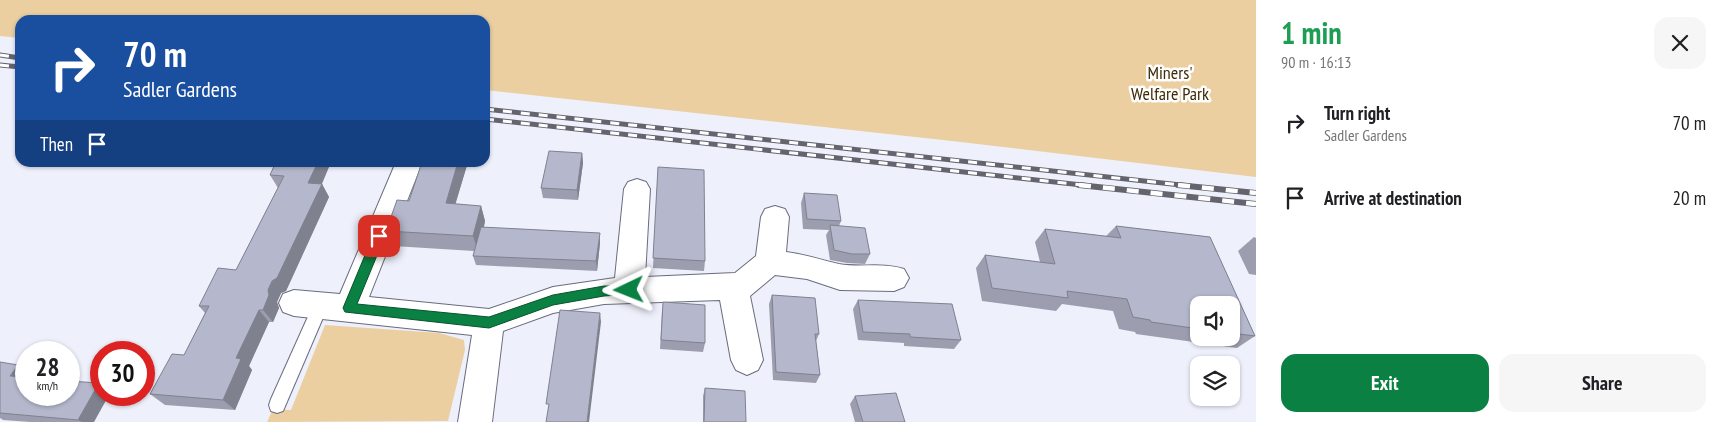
<!DOCTYPE html>
<meta charset="utf-8">
<style>
:root{--surface:#fff;--page:#f6f6f6;--text:#202124;--muted:#757577;--accent:#0b8043}
body{margin:0;font-family:"PT Sans Narrow",sans-serif;background:var(--page);color:var(--text);height:100vh;display:flex;flex-direction:column;font-size:19px;white-space:nowrap}
*{box-sizing:border-box;margin:0}
p{font-size:16px;color:var(--muted)}
.icon{flex:none;width:28px;height:28px;fill:none;stroke:currentColor;stroke-width:2;stroke-linecap:round;stroke-linejoin:round}
.map{position:relative;flex:1;overflow:hidden}
.side{display:flex;flex-direction:column;background:var(--surface);width:475px}
.side>*{flex:none}
.guide{position:absolute;left:15px;top:15px;width:475px;height:152px;border-radius:15px;box-shadow:0 1px 4px #0004;background:#1a4fa0;color:#fff;overflow:hidden}
.buttons{position:absolute;left:1190px;top:296px;display:grid;gap:10px}
.buttons a{display:grid;place-items:center;width:50px;height:50px;border-radius:10px;background:var(--surface);box-shadow:0 1px 4px #0004;font-size:25px}
.speed{position:absolute;left:15px;top:341px;display:flex;gap:10px;font-size:25px;font-weight:700;text-align:center}
.speed>*{display:grid;place-content:center;width:65px;height:65px;border-radius:50%;background:var(--surface);box-shadow:0 1px 4px #0004;line-height:1}
.speed small{font-size:12px;font-weight:400}
.speed .limit{border:8px solid #d22;background:#fff;color:#111}
.pin{position:absolute;display:grid;place-items:center;width:42px;height:42px;color:#fff;margin:-21px;border-radius:10px;box-shadow:0 2px 8px #0006}
.me{position:absolute;width:55px;margin:-28px;rotate:268deg;stroke-linejoin:round;filter:drop-shadow(0 0 4px #0008)}
.turn{display:flex;align-items:center;gap:18px;height:105px;padding:0 25px;font-size:22px}
.turn .icon{width:65px;height:65px;stroke-width:2.5}
.turn b{display:block;font-size:35px;line-height:42px}
.then{display:flex;align-items:center;height:48px;padding:0 25px;background:#0003;gap:10px;font-size:19px}
.round{display:grid;place-items:center;flex:none;width:52px;height:52px;border-radius:15px;background:var(--page)}
.overview{display:flex;align-items:center;justify-content:space-between;height:85px;padding:0 25px}
h1{font-size:30px;font-weight:800;line-height:38px;color:#1e9e55}
.cta{display:flex;gap:10px;margin-top:auto;padding:10px 25px}
.cta a{flex:1;height:58px;border-radius:15px;background:var(--accent);color:#fff;font-size:20px;font-weight:800;line-height:58px;text-align:center}
.cta a+a{background:var(--page);color:var(--text)}
ul{padding:0;list-style:none}
li{display:flex;align-items:center;gap:15px;height:75px;padding:0 25px}
li div{flex:1}
li b{display:block;font-size:19px}
li em{font-style:normal}
main{display:flex;flex:1;min-height:0}
.map>svg:first-child{display:block}
</style>
<main>
<div class="map">
<svg width="1256" height="422" viewBox="0 0 1256 422">
<rect width="100%" height="100%" fill="#eef0fc"/>
<path fill="#ebcfa1" d="M 0,0 L 1256,0 L 1256,177 L 952,141 L 485,90 L 485,20 L 20,20 L 20,38 L 0,36 Z
M 325,325 L 439,333 L 464,340 L 465,350 L 448,421 L 267,422 L 273,409 L 291,410 Z"/>
<g fill="none" stroke-linecap="round" stroke-linejoin="round">
<g stroke="#696c7e" stroke-width="2">
<path id="lane" d="M 320,299 L 325,301 L 328,306 L 283,411 L 277,413 L 271,411 L 269,405 L 271,399 L 315,301 Z"/>
</g>
<g stroke="#696c7e" stroke-width="2">
<path id="street" d="M 396,162 L 422,163 L 369,297 L 489,309 L 553,287 L 615,278 L 624,189 L 628,182 L 637,179 L 646,182 L 650,189 L 645,277 L 735,273 L 756,256 L 761,217 L 765,209 L 775,206 L 785,209 L 789,217 L 786,252 C 804,254 821,260 839,264 C 860,268 883,262 904,269 L 909,278 L 904,287 L 894,291 L 840,290 L 807,279 L 775,275 L 750,296 L 763,360 L 758,370 L 747,375 L 736,370 L 731,360 L 720,300 L 604,304 L 553,313 L 503,331 L 492,422 L 458,422 L 472,335 L 294,316 L 283,312 L 279,303 L 283,294 L 294,290 L 340,294 Z"/>
</g>
<use href="#lane" fill="#fff" fill-rule="evenodd"/>
<use href="#street" fill="#fff" fill-rule="evenodd"/>
<g stroke="#63646d" stroke-width="5">
<path id="rail-far1" d="M 0,55 L 20,58
M 0,65 L 20,67
M 485,109 L 1190,186
M 485,119 L 1091,186"/>
</g>
<g stroke="#63646d" stroke-width="6">
<path id="rail" d="M 1079,185 L 1256,204
M 1178,185 L 1256,193"/>
</g>
<use href="#rail-far1" stroke="#fefefe" stroke-width="3" stroke-dasharray="9" stroke-linecap="butt"/>
<use href="#rail" stroke="#fefefe" stroke-width="4.5" stroke-dasharray="12" stroke-linecap="butt"/>
</g>
<path fill="#9c9eaf" fill-rule="evenodd" d="M 582,153 L 583,163 L 578,200 L 543,198 L 541,188 Z
M 276,162 L 331,162 L 322,184 L 329,197 L 286,291 L 281,293 L 277,302 L 279,308 L 273,322 L 269,322 L 249,366 L 252,370 L 235,410 L 165,405 L 150,394 L 184,355 L 205,313 L 199,306 L 236,270 L 278,188 L 270,175 Z
M 422,162 L 468,162 L 455,204 L 481,206 L 485,221 L 484,227 L 600,243 L 597,271 L 476,265 L 473,256 L 474,251 L 393,246 L 386,231 L 409,201 Z
M 658,167 L 705,261 L 704,271 L 653,268 Z
M 804,193 L 841,221 L 839,226 L 870,254 L 865,264 L 847,263 L 830,260 L 826,235 L 829,230 L 803,229 L 801,203 Z
M 1116,226 L 1210,237 L 1255,336 L 1237,348 L 1136,334 L 1135,332 L 1119,329 L 1113,311 L 1062,304 L 1056,311 L 982,301 L 976,268 L 985,255 L 1040,262 L 1035,242 L 1045,229 L 1106,236 ZM 1199,305 L 1231,305 L 1231,338 L 1199,338 Z
M 1254,237 L 1256,238 L 1256,275 L 1249,274 L 1238,251 Z
M 772,295 L 819,334 L 816,341 L 820,375 L 816,383 L 773,380 L 769,304 Z
M 858,300 L 961,340 L 954,349 L 904,346 L 904,343 L 858,340 L 853,309 Z
M 662,311 L 705,343 L 703,352 L 660,349 Z
M 0,362 L 26,395 L 99,383 L 101,384 L 101,395 L 94,422 L 30,422 L 3,420 L 0,418 Z
M 705,388 L 746,422 L 703,422 L 703,396 Z
M 855,396 L 905,422 L 855,422 L 850,404 Z"/>
<path fill="#7f818f" d="M 582,153 L 583,163 L 578,200 L 577,190 Z
M 318,162 L 331,162 L 316,197 L 308,183 Z
M 458,162 L 468,162 L 451,219 L 446,203 Z
M 322,184 L 329,197 L 286,291 L 281,293 L 277,302 L 279,308 L 273,322 L 263,310 L 268,290 Z
M 481,206 L 485,221 L 478,252 L 473,236 Z
M 600,233 L 600,243 L 597,271 L 596,261 Z
M 259,310 L 269,322 L 249,366 L 252,370 L 235,410 L 223,400 L 236,358 Z
M 600,313 L 601,322 L 589,422 L 587,422 Z
M 18,365 L 26,370 L 26,380 L 10,376 Z
M 99,383 L 101,384 L 101,395 L 109,395 L 94,422 L 82,422 L 78,420 Z"/>
<path fill="#b5b8cc" stroke="#7f818f" d="M 549,151 L 582,153 L 577,190 L 541,188 Z
M 276,162 L 318,162 L 308,183 L 322,184 L 277,278 L 272,281 L 268,290 L 269,295 L 263,310 L 259,310 L 236,358 L 241,359 L 223,400 L 150,394 L 172,354 L 184,355 L 209,306 L 199,306 L 218,268 L 236,270 L 284,176 L 270,175 Z
M 422,162 L 458,162 L 446,203 L 481,206 L 473,236 L 386,231 L 397,200 L 409,201 Z
M 658,167 L 704,170 L 705,261 L 653,258 Z
M 804,193 L 837,195 L 841,221 L 807,219 Z
M 830,225 L 865,228 L 870,254 L 852,254 L 834,250 Z
M 1116,226 L 1210,237 L 1255,336 L 1231,333 L 1231,305 L 1199,305 L 1199,329 L 1151,322 L 1150,320 L 1133,317 L 1127,299 L 1067,291 L 1068,298 L 992,288 L 985,255 L 1055,264 L 1045,229 L 1121,238 Z
M 481,227 L 600,233 L 596,261 L 473,256 Z
M 772,295 L 815,298 L 819,334 L 815,334 L 820,375 L 776,372 Z
M 858,300 L 952,304 L 961,340 L 910,337 L 910,334 L 863,332 Z
M 663,302 L 705,305 L 705,343 L 661,340 Z
M 560,310 L 600,313 L 587,422 L 546,422 L 549,404 L 546,404 Z
M 0,362 L 18,365 L 10,376 L 26,377 L 26,395 L 69,395 L 69,381 L 99,383 L 78,420 L 0,413 Z
M 705,388 L 745,391 L 746,422 L 704,422 Z
M 896,393 L 905,422 L 863,422 L 855,396 Z"/>
<path fill="#0b8043" stroke="#07532c" d="M 379,231 L 383,233 L 385,236 L 357,304 L 489,317 L 553,295 L 604,286 L 633,286 L 635,290 L 633,294 L 604,296 L 553,305 L 489,328 L 345,312 L 343,308 L 373,236 L 375,233 Z"/>
<g text-anchor="middle" stroke-width="5" stroke-linejoin="round" paint-order="stroke">
<g font-size="18" fill="#3e2b05" stroke="#fefefe">
<text x="1170" y="79">Miners'<tspan x="1170" dy="21">Welfare Park</tspan></text>
</g>
</g>
</svg>
<div class="buttons">
<a><svg class="icon" aria-label="sound" viewBox="0 0 24 24"><path d="M4 9h4l5-4v14l-5-4H4zM17 9q2 3 0 6"/></svg></a>
<a><svg class="icon" aria-label="layers" viewBox="0 0 24 24"><path d="M12 4l9 5-9 5-9-5zM3 14l9 5 9-5"/></svg></a>
</div>
<div class="speed"><div>28<small>km/h</small></div><div class="limit">30</div></div>
<div class="pin" style="left:379px;top:236px;background:#d93025"><svg class="icon" aria-label="arrive" viewBox="0 0 24 24"><path d="M6 21V4h12l-3 4 3 4H6"/></svg></div>
<svg class="me" style="left:629px;top:290px" viewBox="-20 -20 40 40"><path d="M0-17L14 15 0 8-14 15z" fill="#0b8043" stroke="#fff" stroke-width="4"/></svg>
<div class="guide">
<div class="turn"><svg class="icon" aria-label="right" viewBox="0 0 24 24"><path d="M7 20v-9h11M14 6l5 5-5 5"/></svg><div><b>70 m</b>Sadler Gardens</div></div>
<div class="then">Then<svg class="icon" aria-label="arrive" viewBox="0 0 24 24"><path d="M6 21V4h12l-3 4 3 4H6"/></svg></div>
</div>
</div>
<section class="side">
<div class="overview"><div><h1>1 min</h1><p>90 m · 16:13</p></div><a class="round"><svg class="icon" aria-label="close" viewBox="0 0 24 24"><path d="M6 6l12 12M18 6L6 18"/></svg></a></div>
<ul>
<li><svg class="icon" aria-label="right" viewBox="0 0 24 24"><path d="M7 20v-9h11M14 6l5 5-5 5"/></svg><div><b>Turn right</b><p>Sadler Gardens</p></div><em>70 m</em></li>
<li><svg class="icon" aria-label="arrive" viewBox="0 0 24 24"><path d="M6 21V4h12l-3 4 3 4H6"/></svg><div><b>Arrive at destination</b></div><em>20 m</em></li>
</ul>
<div class="cta"><a>Exit</a><a>Share</a></div>
</section>
</main>
